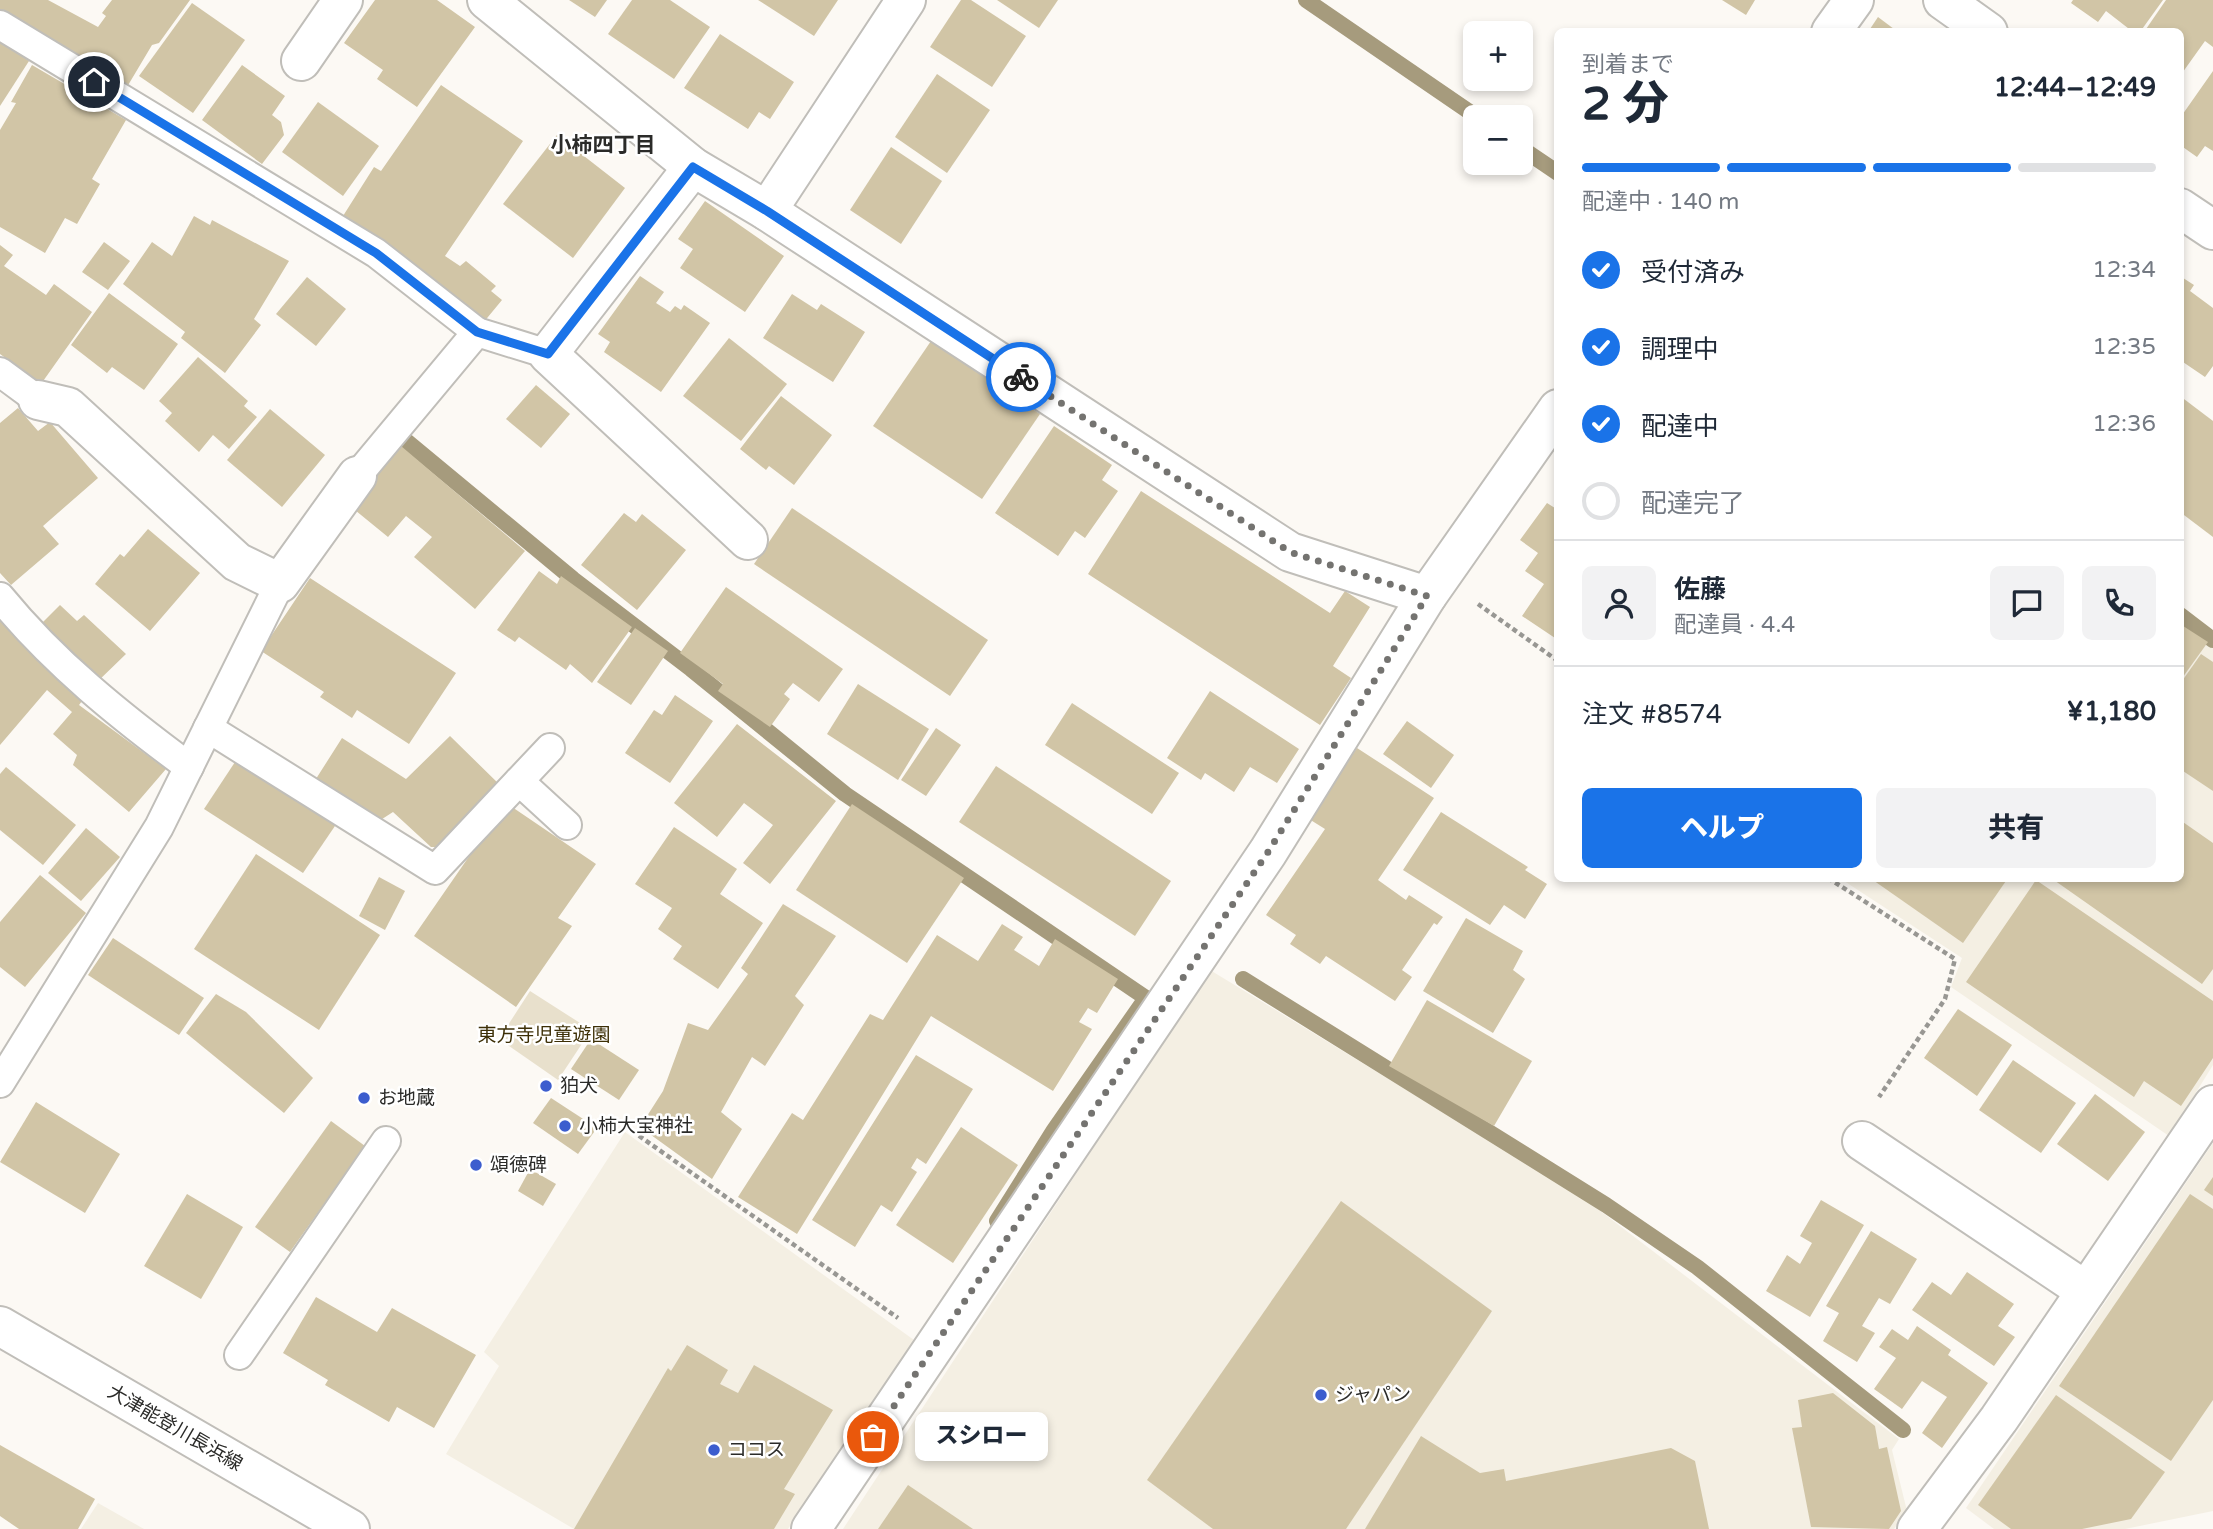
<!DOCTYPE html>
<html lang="ja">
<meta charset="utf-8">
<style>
:root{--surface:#fff;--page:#f2f2f3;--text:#1f2937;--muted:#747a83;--line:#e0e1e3;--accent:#1a73e8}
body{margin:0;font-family:"Varela Round","Noto Sans JP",sans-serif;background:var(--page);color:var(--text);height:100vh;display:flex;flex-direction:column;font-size:26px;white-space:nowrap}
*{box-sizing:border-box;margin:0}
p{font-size:23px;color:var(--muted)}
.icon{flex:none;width:38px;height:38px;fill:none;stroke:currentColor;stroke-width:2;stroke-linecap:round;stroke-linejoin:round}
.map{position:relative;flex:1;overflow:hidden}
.drawer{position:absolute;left:1554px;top:28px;width:630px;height:854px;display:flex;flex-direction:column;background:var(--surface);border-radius:10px;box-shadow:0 4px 10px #0003}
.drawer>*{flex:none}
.tools{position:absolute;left:1463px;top:21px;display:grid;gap:14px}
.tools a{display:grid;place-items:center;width:70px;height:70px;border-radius:10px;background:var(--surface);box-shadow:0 4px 10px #0003;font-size:35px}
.pin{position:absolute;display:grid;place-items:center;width:60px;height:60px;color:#fff;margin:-30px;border:4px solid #fff;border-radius:50%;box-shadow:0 2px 7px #0007}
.courier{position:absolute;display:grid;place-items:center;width:70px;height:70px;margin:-35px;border:5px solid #1a73e8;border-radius:50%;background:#fff;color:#222;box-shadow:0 2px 9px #0007}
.bubble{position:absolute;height:49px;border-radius:10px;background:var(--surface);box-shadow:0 4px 10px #0003;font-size:23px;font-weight:800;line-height:49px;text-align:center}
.summary em{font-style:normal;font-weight:800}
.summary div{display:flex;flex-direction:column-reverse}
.summary{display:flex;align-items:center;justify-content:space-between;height:119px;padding:0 28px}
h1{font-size:46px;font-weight:800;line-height:52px}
.bar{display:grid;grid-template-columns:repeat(4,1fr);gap:10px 7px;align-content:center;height:84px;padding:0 28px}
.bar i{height:9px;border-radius:5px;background:var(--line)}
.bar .active{background:var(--accent)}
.bar p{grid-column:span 4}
.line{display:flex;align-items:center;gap:18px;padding:0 28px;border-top:2px solid var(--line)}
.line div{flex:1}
.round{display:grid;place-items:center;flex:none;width:74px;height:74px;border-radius:10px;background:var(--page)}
ol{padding:0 28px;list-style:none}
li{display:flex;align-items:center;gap:21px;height:77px}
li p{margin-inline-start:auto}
li .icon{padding:7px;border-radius:50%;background:var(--accent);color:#fff;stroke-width:4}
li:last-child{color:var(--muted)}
li i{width:38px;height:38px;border:4px solid var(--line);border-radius:50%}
.primary-button{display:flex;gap:14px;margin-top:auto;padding:14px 28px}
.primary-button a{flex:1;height:80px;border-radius:10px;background:var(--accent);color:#fff;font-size:28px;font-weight:800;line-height:80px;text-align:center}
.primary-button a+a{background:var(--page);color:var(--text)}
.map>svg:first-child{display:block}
</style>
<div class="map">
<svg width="2213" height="1529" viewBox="0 0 2213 1529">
<rect width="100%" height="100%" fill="#fcf9f4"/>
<!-- built -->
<g fill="#f4efe3">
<path d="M 2181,623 L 2213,647 L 2213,1065 L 2169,1136 L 1951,987 L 1962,958 L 1841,879 L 2180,878 Z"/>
<path d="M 1210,970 L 1582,1197 L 1899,1439 L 1892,1450 L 1907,1511 L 1894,1529 L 843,1529 Z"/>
<path d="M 625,1132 L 914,1340 L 788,1529 L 574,1529 L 446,1454 L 499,1366 L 484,1352 Z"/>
<path d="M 2213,1143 L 2213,1511 L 2125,1529 L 1994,1529 L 1966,1508 Z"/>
<path d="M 98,1503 L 144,1529 L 81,1529 Z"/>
</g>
<!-- green -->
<path fill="#e8e0cc" d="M 530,991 L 591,1030 L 558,1080 L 499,1039 Z"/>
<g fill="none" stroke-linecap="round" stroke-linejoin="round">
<!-- stream -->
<g stroke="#a69b7d" stroke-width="16">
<path d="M 1306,0 L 1477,117"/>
<path d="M 1521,148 L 1558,173"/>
<path d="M 405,440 L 573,579 L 691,669 L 845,794 L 1146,998 L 1054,1130 L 997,1221"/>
<path d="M 2180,615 L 2213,640"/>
<path d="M 1243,979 L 1606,1205 L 1697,1267 L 1903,1430"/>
</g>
</g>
<!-- building -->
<g fill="#d1c5a6">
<path d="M 0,0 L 48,0 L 98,27 L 106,16 L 102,13 L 112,0 L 190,0 L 159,43 L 152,45 L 124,92 L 0,20 Z"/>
<path d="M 375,0 L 437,0 L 475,27 L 417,107 L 377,79 L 383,70 L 344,43 Z"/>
<path d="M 569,0 L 607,0 L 595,17 Z"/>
<path d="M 632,0 L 670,0 L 710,27 L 674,79 L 608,34 Z"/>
<path d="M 758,0 L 838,0 L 814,36 Z"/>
<path d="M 961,0 L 971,0 L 1026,36 L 992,87 L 930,47 Z"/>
<path d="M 997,0 L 1058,0 L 1039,28 Z"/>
<path d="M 1722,0 L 1755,0 L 1746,15 Z"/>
<path d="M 2073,0 L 2163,0 L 2140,32 L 2133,32 L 2106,11 L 2098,22 L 2071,3 Z"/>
<path d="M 2166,0 L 2213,0 L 2213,47 L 2205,41 L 2180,76 L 2180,32 L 2144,32 Z"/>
<path d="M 192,3 L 245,40 L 193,113 L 139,76 Z"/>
<path d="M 1878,17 L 1898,32 L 1868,32 Z"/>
<path d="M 720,34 L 794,82 L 770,119 L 759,112 L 748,129 L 684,88 Z"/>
<path d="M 0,41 L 29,61 L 0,106 Z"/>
<path d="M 32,65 L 126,120 L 92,179 L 100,184 L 77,224 L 65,218 L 45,253 L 0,227 L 0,130 L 16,103 L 11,102 Z"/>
<path d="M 242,65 L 285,96 L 272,115 L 281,122 L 284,135 L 262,164 L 202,120 Z"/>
<path d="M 2213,71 L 2213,151 L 2205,146 L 2197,157 L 2180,145 L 2180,118 Z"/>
<path d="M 937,74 L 990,110 L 947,173 L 895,137 Z"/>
<path d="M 441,85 L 523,141 L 445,256 L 460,266 L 466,261 L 496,286 L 491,291 L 502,300 L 483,323 L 426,277 L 343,216 L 374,167 L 381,171 Z"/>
<path d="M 318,102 L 379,146 L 343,196 L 282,152 Z"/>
<path d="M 557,135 L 625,188 L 573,258 L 503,204 Z"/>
<path d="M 891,147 L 942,181 L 901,244 L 850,210 Z"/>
<path d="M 705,201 L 784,256 L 745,312 L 680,268 L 693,249 L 678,239 Z"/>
<path d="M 194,216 L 210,225 L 212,220 L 289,261 L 254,319 L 261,325 L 225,373 L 181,338 L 185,332 L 123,284 L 152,242 L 172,256 Z"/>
<path d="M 104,242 L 130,261 L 108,290 L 82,272 Z"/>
<path d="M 0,245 L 13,255 L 4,266 L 46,295 L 54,284 L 92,312 L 41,384 L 0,354 Z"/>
<path d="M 640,276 L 664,292 L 656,303 L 670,312 L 675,306 L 681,310 L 684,305 L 710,323 L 661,392 L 604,352 L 610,342 L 598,334 Z"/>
<path d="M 2180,276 L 2194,285 L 2190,291 L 2213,308 L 2213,366 L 2205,377 L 2180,360 Z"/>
<path d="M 307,277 L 346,309 L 316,346 L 276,314 Z"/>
<path d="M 109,293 L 178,344 L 144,390 L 112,367 L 107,373 L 71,345 Z"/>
<path d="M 792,294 L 817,310 L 821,304 L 865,332 L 833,382 L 763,338 Z"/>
<path d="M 729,338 L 787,384 L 741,441 L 683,396 Z"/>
<path d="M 931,341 L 1040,414 L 982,499 L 873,426 Z"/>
<path d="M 198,357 L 248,401 L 244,406 L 257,417 L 229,449 L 213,435 L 199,452 L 165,421 L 172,413 L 159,401 Z"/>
<path d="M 536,385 L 570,414 L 541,448 L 506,419 Z"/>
<path d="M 781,396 L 832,435 L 794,485 L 769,466 L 766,470 L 740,449 Z"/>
<path d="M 2180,396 L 2213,421 L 2213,537 L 2180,512 Z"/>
<path d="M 18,408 L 38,431 L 50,422 L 98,478 L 43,526 L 59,544 L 11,585 L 0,573 L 0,423 Z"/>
<path d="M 270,409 L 325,455 L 282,507 L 227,460 Z"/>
<path d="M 1054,426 L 1112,465 L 1102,480 L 1118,491 L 1085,538 L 1075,531 L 1058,556 L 995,513 Z"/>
<path d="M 401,446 L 525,551 L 475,609 L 414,557 L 432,537 L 406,516 L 388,537 L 350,506 Z"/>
<path d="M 1141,491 L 1330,613 L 1345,591 L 1370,607 L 1333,666 L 1351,678 L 1320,725 L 1088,574 Z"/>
<path d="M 1547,503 L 1558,510 L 1558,640 L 1522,616 L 1544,584 L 1525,571 L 1538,553 L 1520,540 Z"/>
<path d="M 792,508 L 988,640 L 950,696 L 754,564 Z"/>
<path d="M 624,513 L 636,522 L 642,514 L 686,550 L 637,610 L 581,565 Z"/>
<path d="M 148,529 L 200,573 L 150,631 L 95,584 L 120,554 L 124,557 Z"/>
<path d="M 539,571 L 557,584 L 561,576 L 632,627 L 592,683 L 570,664 L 566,670 L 519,637 L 515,642 L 497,630 Z"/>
<path d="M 310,578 L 456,673 L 409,744 L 357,710 L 352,718 L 320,697 L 324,692 L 261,651 Z"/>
<path d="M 726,587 L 843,669 L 819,702 L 793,683 L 784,694 L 790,699 L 770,727 L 718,691 L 723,684 L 680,653 Z"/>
<path d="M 60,605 L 77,621 L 84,615 L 126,654 L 95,684 L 37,628 Z"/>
<path d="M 0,621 L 85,697 L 79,705 L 166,769 L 129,812 L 73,765 L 77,755 L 53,734 L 72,712 L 47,690 L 0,745 Z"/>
<path d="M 2180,624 L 2208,642 L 2180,681 Z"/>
<path d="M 635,628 L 668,651 L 631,705 L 597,682 Z"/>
<path d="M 2201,654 L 2213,662 L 2213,791 L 2180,769 L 2180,684 Z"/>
<path d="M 858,684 L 929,729 L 898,780 L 827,734 Z"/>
<path d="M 1210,691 L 1299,749 L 1277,783 L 1250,767 L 1234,792 L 1205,773 L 1201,780 L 1167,758 Z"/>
<path d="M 675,695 L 713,721 L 670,783 L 625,753 L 654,710 L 662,715 Z"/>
<path d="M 1072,703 L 1179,773 L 1152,814 L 1045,745 Z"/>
<path d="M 1407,721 L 1454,755 L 1431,788 L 1383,754 Z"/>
<path d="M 737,724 L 836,801 L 770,884 L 743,863 L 773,825 L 744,803 L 717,837 L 674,803 Z"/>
<path d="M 936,728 L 961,745 L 926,796 L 901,780 Z"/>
<path d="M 450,736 L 503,788 L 447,847 L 431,847 L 393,812 L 379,821 L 314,782 L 342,738 L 406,779 Z"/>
<path d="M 1357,748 L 1434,798 L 1378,880 L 1406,900 L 1409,895 L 1443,917 L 1437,925 L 1434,923 L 1402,970 L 1412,977 L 1395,1001 L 1326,956 L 1320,964 L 1290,944 L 1296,935 L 1266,915 L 1325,829 L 1309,819 Z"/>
<path d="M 237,759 L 337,823 L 303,873 L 204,809 Z"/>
<path d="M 996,766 L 1171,881 L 1135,936 L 959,822 Z"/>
<path d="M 6,767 L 76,825 L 43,865 L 0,830 L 0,774 Z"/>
<path d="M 506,803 L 596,864 L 558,918 L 572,926 L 516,1007 L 414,936 Z"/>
<path d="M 852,804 L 964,878 L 907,963 L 796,890 Z"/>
<path d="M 1441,812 L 1528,867 L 1525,870 L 1547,884 L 1525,919 L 1504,905 L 1490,925 L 1403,870 Z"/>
<path d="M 2180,820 L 2213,843 L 2213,969 L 2202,984 L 2051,878 L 2180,878 Z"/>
<path d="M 674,827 L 737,869 L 720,894 L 763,923 L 718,989 L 673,959 L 682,946 L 658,929 L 672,908 L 635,884 Z"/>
<path d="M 86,828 L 120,857 L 81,901 L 48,873 Z"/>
<path d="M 256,854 L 380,935 L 319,1030 L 194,949 Z"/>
<path d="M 40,875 L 86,913 L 25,987 L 0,967 L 0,922 Z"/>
<path d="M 379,877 L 405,891 L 385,930 L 359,916 Z"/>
<path d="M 1870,878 L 2008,878 L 1963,943 Z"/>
<path d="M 2036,880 L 2213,1001 L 2213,1058 L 2181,1106 L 2144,1081 L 2134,1097 L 1966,982 Z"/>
<path d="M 783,904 L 836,936 L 795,996 L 804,1005 L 765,1066 L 752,1057 L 721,1112 L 742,1129 L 712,1179 L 640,1127 L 663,1091 L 688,1023 L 708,1030 L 748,974 L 741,968 Z"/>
<path d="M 1466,918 L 1523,951 L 1513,970 L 1525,979 L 1493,1033 L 1423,991 Z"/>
<path d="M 1002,924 L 1023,937 L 1014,950 L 1039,966 L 1055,939 L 1118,979 L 1097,1013 L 1088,1008 L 1079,1022 L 1092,1029 L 1053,1091 L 931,1016 L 797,1234 L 738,1197 L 792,1113 L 803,1120 L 870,1014 L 883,1020 L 937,935 L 978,961 Z"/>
<path d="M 113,938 L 204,998 L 179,1035 L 88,975 Z"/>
<path d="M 216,994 L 246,1012 L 313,1078 L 284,1113 L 186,1033 Z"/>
<path d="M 1427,1000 L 1532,1061 L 1494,1126 L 1389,1066 Z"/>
<path d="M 1958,1009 L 2012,1045 L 1977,1096 L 1924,1058 Z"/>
<path d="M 591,1039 L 639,1070 L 619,1100 L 571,1069 Z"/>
<path d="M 916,1055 L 973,1089 L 926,1164 L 917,1158 L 911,1168 L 917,1172 L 892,1212 L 881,1205 L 855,1247 L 812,1220 Z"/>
<path d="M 2013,1060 L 2076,1103 L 2041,1153 L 1979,1110 Z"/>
<path d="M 2095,1094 L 2145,1132 L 2108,1181 L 2057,1144 Z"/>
<path d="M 551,1098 L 597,1128 L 578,1154 L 533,1123 Z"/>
<path d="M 36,1102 L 120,1154 L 85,1213 L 0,1162 Z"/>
<path d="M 331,1121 L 365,1146 L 290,1252 L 255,1227 Z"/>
<path d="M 961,1127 L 1018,1165 L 953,1263 L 896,1225 Z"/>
<path d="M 530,1169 L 556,1184 L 543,1206 L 518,1191 Z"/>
<path d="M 2213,1177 L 2213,1196 L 2204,1190 Z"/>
<path d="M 187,1194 L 243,1227 L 201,1299 L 144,1266 Z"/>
<path d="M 2190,1194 L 2213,1209 L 2213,1400 L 2171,1461 L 2059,1386 Z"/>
<path d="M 1821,1200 L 1864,1225 L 1810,1317 L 1766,1291 L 1787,1255 L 1800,1264 L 1812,1243 L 1800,1236 Z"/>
<path d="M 1341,1201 L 1492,1311 L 1346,1529 L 1213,1529 L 1147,1480 Z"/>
<path d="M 1871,1231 L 1917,1259 L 1890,1304 L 1879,1298 L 1862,1326 L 1875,1333 L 1857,1362 L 1823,1341 L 1839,1313 L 1826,1306 Z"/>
<path d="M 1967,1272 L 2014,1304 L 1998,1326 L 2015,1337 L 1994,1366 L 1912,1310 L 1932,1282 L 1951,1295 Z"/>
<path d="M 316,1297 L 377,1332 L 392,1308 L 476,1355 L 434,1428 L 397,1407 L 389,1422 L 325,1385 L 328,1380 L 283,1353 Z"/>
<path d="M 1917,1326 L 1951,1350 L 1948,1355 L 1988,1383 L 1942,1448 L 1922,1433 L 1947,1397 L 1922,1381 L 1902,1409 L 1874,1389 L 1896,1358 L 1879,1347 L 1892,1329 L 1908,1340 Z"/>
<path d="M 687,1345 L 728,1370 L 720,1384 L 738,1393 L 754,1365 L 833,1410 L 784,1489 L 795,1494 L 774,1529 L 574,1529 L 668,1368 L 671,1371 Z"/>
<path d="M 1833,1393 L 1875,1426 L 1879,1449 L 1887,1447 L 1901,1511 L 1889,1529 L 1811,1527 L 1792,1428 L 1802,1427 L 1798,1400 Z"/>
<path d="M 2056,1395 L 2165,1472 L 2131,1519 L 2082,1529 L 2011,1529 L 1978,1505 Z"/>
<path d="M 1421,1436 L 1480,1473 L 1504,1469 L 1506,1481 L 1671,1448 L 1695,1461 L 1709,1529 L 1365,1529 Z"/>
<path d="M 0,1445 L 95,1499 L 78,1529 L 19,1529 L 0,1516 Z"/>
<path d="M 908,1485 L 973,1529 L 878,1529 Z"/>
</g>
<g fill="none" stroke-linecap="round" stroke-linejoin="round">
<!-- lane casing -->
<g stroke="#c0beb9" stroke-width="32">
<g id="lane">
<path d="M 0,25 L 376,253 L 477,332"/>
<path d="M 0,372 L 38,400"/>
<path d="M 357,476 L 477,332 L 548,354"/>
<path d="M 0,597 C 54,663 120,716 189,767"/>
<path d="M 208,728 L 435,870 L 550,748"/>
<path d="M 519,781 L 567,825"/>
<path d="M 0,1083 L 159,827 L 280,583"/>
<path d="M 239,1355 L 386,1141"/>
</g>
</g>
<!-- street casing -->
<g stroke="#c0beb9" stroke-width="42">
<g id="street">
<path d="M 487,0 L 693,167 L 767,211 L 1290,552 L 1427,596"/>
<path d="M 1943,0 L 1988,32"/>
<path d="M 1831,32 L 1854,0"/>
<path d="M 301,61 L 343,0"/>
<path d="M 693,167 L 548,354 L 748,540"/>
<path d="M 2180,208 L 2213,230"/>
<path d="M 767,211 L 906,0"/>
<path d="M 38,400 L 68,407 L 237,562 L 280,583 L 357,476"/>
<path d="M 1862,1141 L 2086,1291"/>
<path d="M 811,1529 L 1268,852 L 1427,596 L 1558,409"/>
<path d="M 1917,1529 L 1999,1419 L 2213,1105"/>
</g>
</g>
<!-- primary casing -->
<g stroke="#c0beb9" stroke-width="42">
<path id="primary" d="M 0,1326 L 350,1529"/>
</g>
<!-- path -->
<g stroke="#989793" stroke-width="4.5" stroke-dasharray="5 3.5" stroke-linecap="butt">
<path d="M 1478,604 L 1558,661"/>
<path d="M 1828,878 L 1955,959 L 1945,999 L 1879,1097"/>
<path d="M 625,1126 L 898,1318"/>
</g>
<!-- lane -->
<use href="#lane" stroke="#fff" stroke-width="28"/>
<!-- street -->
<use href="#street" stroke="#fff" stroke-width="38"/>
<!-- primary -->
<use href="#primary" stroke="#fff" stroke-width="38"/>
</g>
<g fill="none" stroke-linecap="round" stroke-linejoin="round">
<!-- done -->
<path stroke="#747370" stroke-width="7" stroke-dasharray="0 12.6" d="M 873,1437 L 1268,852 L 1427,596 L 1290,552 L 1021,377"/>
<!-- route -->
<path stroke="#1a73e8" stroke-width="9" d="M 94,82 L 376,253 L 477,332 L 548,354 L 693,167 L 767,211 L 1021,377"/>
</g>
<!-- markers -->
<g fill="#3c5dce" stroke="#fff" stroke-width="2.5">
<circle cx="546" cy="1086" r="7"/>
<circle cx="364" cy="1098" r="7"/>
<circle cx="565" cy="1126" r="7"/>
<circle cx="476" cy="1165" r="7"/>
<circle cx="1321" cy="1395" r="7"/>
<circle cx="714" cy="1450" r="7"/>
</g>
<g text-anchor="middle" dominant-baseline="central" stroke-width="5" stroke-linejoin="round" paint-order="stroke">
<!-- park labels -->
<g font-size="19" fill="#3d2f06" stroke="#fff">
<text x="544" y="1035">東方寺児童遊園</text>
</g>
<!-- poi labels -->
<g font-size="19" fill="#2b2b29" stroke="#fff" text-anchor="start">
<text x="560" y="1086">狛犬</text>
<text x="378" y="1098">お地蔵</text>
<text x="579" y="1126">小柿大宝神社</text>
<text x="490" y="1165">頌徳碑</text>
<text x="1335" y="1395">ジャパン</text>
<text x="728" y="1450">ココス</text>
</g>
<!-- street labels -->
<g font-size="19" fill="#2b2b29" stroke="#fff">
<text transform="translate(175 1428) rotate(30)">大津能登川長浜線</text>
</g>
<!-- neighbourhood labels -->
<g font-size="21" font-weight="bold" fill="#2b2b29" stroke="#fff">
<text x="603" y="145">小柿四丁目</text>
</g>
</g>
</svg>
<div class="tools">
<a>+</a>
<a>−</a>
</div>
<div class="pin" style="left:873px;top:1437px;background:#ea580c"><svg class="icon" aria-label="bag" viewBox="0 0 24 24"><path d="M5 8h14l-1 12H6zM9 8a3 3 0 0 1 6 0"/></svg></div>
<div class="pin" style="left:94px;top:82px;background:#1f2937"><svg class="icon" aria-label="home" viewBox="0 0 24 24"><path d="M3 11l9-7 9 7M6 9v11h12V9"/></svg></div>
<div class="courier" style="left:1021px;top:377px"><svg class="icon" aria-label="bike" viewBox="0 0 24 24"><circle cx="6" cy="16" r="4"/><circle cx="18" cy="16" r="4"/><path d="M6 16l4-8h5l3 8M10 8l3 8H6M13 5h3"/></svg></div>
<div class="bubble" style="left:915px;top:1412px;width:133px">スシロー</div>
<section class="drawer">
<div class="summary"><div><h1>2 分</h1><p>到着まで</p></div><em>12:44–12:49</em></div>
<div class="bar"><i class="active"></i><i class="active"></i><i class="active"></i><i></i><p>配達中 · 140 m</p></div>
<ol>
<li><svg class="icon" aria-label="check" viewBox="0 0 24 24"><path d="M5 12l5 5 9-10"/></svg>受付済み<p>12:34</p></li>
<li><svg class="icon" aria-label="check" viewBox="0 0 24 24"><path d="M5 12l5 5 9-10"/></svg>調理中<p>12:35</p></li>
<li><svg class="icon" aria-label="check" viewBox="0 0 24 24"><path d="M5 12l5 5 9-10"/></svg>配達中<p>12:36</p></li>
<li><i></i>配達完了</li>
</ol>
<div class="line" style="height:126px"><a class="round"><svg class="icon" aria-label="person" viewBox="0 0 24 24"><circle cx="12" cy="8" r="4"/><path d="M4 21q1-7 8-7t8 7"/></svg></a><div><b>佐藤</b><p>配達員 · 4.4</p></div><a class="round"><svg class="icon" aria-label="chat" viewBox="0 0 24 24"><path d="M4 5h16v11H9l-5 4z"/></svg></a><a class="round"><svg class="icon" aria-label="phone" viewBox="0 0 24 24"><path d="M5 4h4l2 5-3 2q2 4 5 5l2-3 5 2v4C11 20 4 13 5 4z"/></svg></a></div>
<div class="line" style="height:91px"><div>注文 #8574</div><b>¥1,180</b></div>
<div class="primary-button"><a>ヘルプ</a><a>共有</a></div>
</section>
</div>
